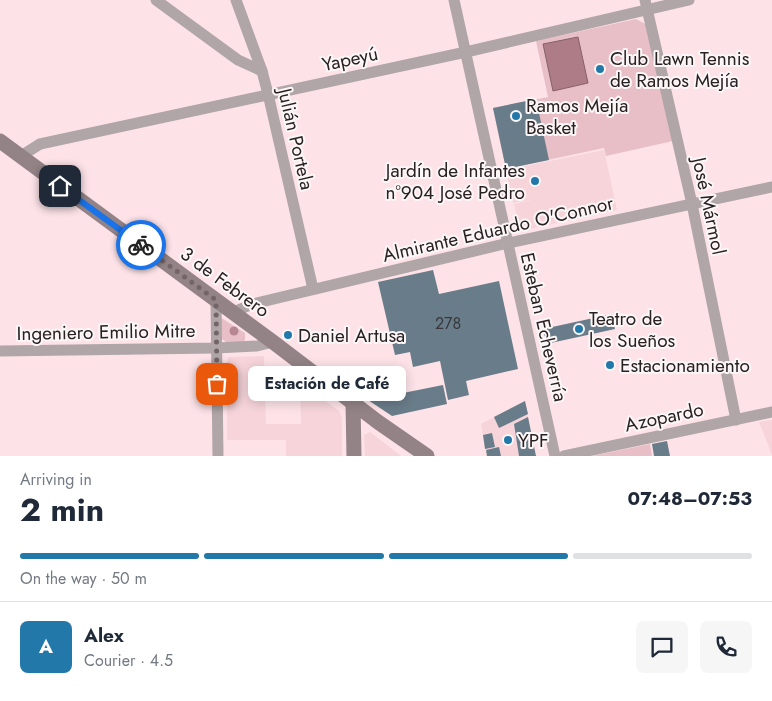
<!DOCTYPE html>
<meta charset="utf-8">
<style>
:root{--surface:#fff;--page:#f6f6f7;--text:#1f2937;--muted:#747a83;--line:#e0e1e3;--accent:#2279a9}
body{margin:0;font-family:Jost,sans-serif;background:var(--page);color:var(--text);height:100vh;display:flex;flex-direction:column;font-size:19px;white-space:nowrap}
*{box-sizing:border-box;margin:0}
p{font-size:16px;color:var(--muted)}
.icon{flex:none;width:28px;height:28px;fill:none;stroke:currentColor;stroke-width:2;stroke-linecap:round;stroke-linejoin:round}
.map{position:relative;height:456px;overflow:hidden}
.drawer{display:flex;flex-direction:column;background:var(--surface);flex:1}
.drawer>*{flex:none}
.pin{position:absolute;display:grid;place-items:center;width:42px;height:42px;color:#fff;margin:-21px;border-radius:10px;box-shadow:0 2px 8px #0006}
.courier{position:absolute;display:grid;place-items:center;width:50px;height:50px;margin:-25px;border:4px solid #1a73e8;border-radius:50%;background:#fff;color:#222;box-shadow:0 1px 6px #0007}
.bubble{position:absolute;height:35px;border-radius:8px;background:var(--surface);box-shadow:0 2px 12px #0003;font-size:16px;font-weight:700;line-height:35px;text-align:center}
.summary em{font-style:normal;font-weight:700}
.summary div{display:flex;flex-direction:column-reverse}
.summary{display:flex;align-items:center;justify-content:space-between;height:85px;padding:0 20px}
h1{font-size:32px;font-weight:700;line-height:38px}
.bar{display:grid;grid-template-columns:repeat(4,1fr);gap:8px 5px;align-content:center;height:60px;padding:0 20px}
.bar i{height:6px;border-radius:4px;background:var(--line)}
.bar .on{background:var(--accent)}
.bar p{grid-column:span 4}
.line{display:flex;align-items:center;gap:12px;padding:0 20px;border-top:1px solid var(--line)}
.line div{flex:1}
.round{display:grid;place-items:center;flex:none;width:52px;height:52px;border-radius:8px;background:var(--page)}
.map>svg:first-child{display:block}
</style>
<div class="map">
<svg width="772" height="456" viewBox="0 0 772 456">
<rect width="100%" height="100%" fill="#fde3e8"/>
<!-- built -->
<g fill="#f6d4da">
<path d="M 604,150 L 617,210 L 525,230 L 519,226 L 514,204 L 536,199 L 513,203 L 506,170 Z"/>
<path d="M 264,356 L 266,424 L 301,424 L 300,382 L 339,411 L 342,418 L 342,456 L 286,456 L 286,440 L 227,440 L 227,361 L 229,357 Z"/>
<path d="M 525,401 L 535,456 L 487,456 L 481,424 Z"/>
<path d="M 772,420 L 772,455 L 759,422 Z"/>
<path d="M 370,432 L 401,456 L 365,456 L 364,435 Z"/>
</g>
<!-- green -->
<g fill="#e8bfc7">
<path d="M 636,19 L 649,26 L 673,141 L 606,156 L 604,148 L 506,169 L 493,108 L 548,97 L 536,41 Z"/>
<path d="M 220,317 L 245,333 L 245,340 L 243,343 L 227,343 L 222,339 Z"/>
<path d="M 650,444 L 652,456 L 592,456 Z"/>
</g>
<!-- water -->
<path fill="#ae7c87" stroke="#866068" d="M 578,37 L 588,83 L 553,91 L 543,44 Z"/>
<!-- building -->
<g fill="#697c89">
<path d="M 536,99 L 549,160 L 506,169 L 493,108 Z"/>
<path d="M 433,270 L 439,294 L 499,281 L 518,369 L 466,381 L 469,395 L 448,400 L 440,361 L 413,367 L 410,352 L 395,355 L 378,282 Z"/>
<path d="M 612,314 L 615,329 L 546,344 L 543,329 Z"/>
<path d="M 443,385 L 447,404 L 392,416 L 368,400 Z"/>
<path d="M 525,401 L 528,414 L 499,428 L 494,417 Z"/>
<path d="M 528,417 L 536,456 L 519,456 L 514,424 Z"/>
<path d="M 492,433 L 495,447 L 485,449 L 483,435 Z"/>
<path d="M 667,441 L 670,456 L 654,456 L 652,444 Z"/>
<path d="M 499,447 L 501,456 L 487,456 L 486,450 Z"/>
</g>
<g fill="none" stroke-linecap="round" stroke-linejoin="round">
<!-- minor -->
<g stroke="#b0a5a7" stroke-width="11">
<path d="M 156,0 L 238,60 L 262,71"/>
<path d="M 236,0 L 262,71 L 268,94 L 313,289"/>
<path d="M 454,0 L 555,456"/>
<path d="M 645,0 L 692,204 L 736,420"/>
<path d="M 21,156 L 40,144 L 466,52 L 689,0"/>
<path d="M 216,300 L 218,456"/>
<path d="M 233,312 L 253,304 L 508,243 L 772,187"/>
<path d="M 0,351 L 216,348 L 257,346 L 273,342"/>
<path d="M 564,456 L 772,412"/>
</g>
<!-- secondary -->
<g stroke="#938386" stroke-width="15">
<path d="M 0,141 L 273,342 L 378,422 L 427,456"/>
<path d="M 353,403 L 354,456"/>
</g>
</g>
<!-- trees -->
<circle fill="#b68692" cx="234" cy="331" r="4.5"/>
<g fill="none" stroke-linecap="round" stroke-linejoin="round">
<!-- done -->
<path stroke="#736467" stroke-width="5" stroke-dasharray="0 9" d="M 141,245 L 216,300 L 217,384"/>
<!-- route -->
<path stroke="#1a73e8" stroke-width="6" d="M 60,186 L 141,245"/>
</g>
<!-- markers -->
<g fill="#2279a9" stroke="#fbf6f7" stroke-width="2">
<circle cx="600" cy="69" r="5"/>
<circle cx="516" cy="116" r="5"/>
<circle cx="535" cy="181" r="5"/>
<circle cx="579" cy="329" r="5"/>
<circle cx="288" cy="335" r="5"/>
<circle cx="610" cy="365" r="5"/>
<circle cx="508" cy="440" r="5"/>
</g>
<g text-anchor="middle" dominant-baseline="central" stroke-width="4" stroke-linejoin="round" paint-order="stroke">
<!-- number labels -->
<g font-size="16" fill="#39373b">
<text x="448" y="323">278</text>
</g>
<!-- poi labels -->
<g font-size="19" fill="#292021" stroke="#fbf6f7" text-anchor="start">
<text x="610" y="58">Club Lawn Tennis<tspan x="610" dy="22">de Ramos Mejía</tspan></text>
<text x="526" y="105">Ramos Mejía<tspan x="526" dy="22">Basket</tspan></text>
<text x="525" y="170" text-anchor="end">Jardín de Infantes<tspan x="525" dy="22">n°904 José Pedro</tspan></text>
<text x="589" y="318">Teatro de<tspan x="589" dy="22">los Sueños</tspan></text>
<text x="298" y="335">Daniel Artusa</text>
<text x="620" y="365">Estacionamiento</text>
<text x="518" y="440">YPF</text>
</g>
<!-- street labels -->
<g font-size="19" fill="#292021" stroke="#fbf6f7">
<text transform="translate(350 59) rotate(-12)">Yapeyú</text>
<text transform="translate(296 139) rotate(77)">Julián Portela</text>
<text transform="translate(709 206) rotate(78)">José Mármol</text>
<text transform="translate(498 229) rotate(-13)">Almirante Eduardo O'Connor</text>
<text transform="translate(225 282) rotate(36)">3 de Febrero</text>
<text transform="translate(544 327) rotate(77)">Esteban Echeverría</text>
<text transform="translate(106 332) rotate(-1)">Ingeniero Emilio Mitre</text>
<text transform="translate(664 417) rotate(-12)">Azopardo</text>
</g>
</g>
</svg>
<div class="pin" style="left:217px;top:384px;background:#ea580c"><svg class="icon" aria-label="bag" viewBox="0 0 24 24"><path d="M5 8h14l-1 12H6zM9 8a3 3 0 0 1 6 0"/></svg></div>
<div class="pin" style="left:60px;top:186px;background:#1f2937"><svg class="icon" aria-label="home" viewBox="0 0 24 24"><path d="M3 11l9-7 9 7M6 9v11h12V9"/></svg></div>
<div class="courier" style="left:141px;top:245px"><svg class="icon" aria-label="bike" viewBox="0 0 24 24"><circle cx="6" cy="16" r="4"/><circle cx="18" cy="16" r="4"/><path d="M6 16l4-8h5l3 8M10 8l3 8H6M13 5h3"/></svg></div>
<div class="bubble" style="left:248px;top:366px;width:158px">Estación de Café</div>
</div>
<section class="drawer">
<div class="summary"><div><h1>2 min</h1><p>Arriving in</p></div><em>07:48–07:53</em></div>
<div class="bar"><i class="on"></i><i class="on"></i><i class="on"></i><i></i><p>On the way · 50 m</p></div>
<div class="line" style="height:90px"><b class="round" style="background:var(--accent);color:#fff">A</b><div><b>Alex</b><p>Courier · 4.5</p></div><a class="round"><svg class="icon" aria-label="chat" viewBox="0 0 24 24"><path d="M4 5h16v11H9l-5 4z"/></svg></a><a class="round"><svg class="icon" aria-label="phone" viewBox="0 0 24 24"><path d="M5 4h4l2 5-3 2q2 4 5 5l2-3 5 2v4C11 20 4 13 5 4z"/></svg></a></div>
</section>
